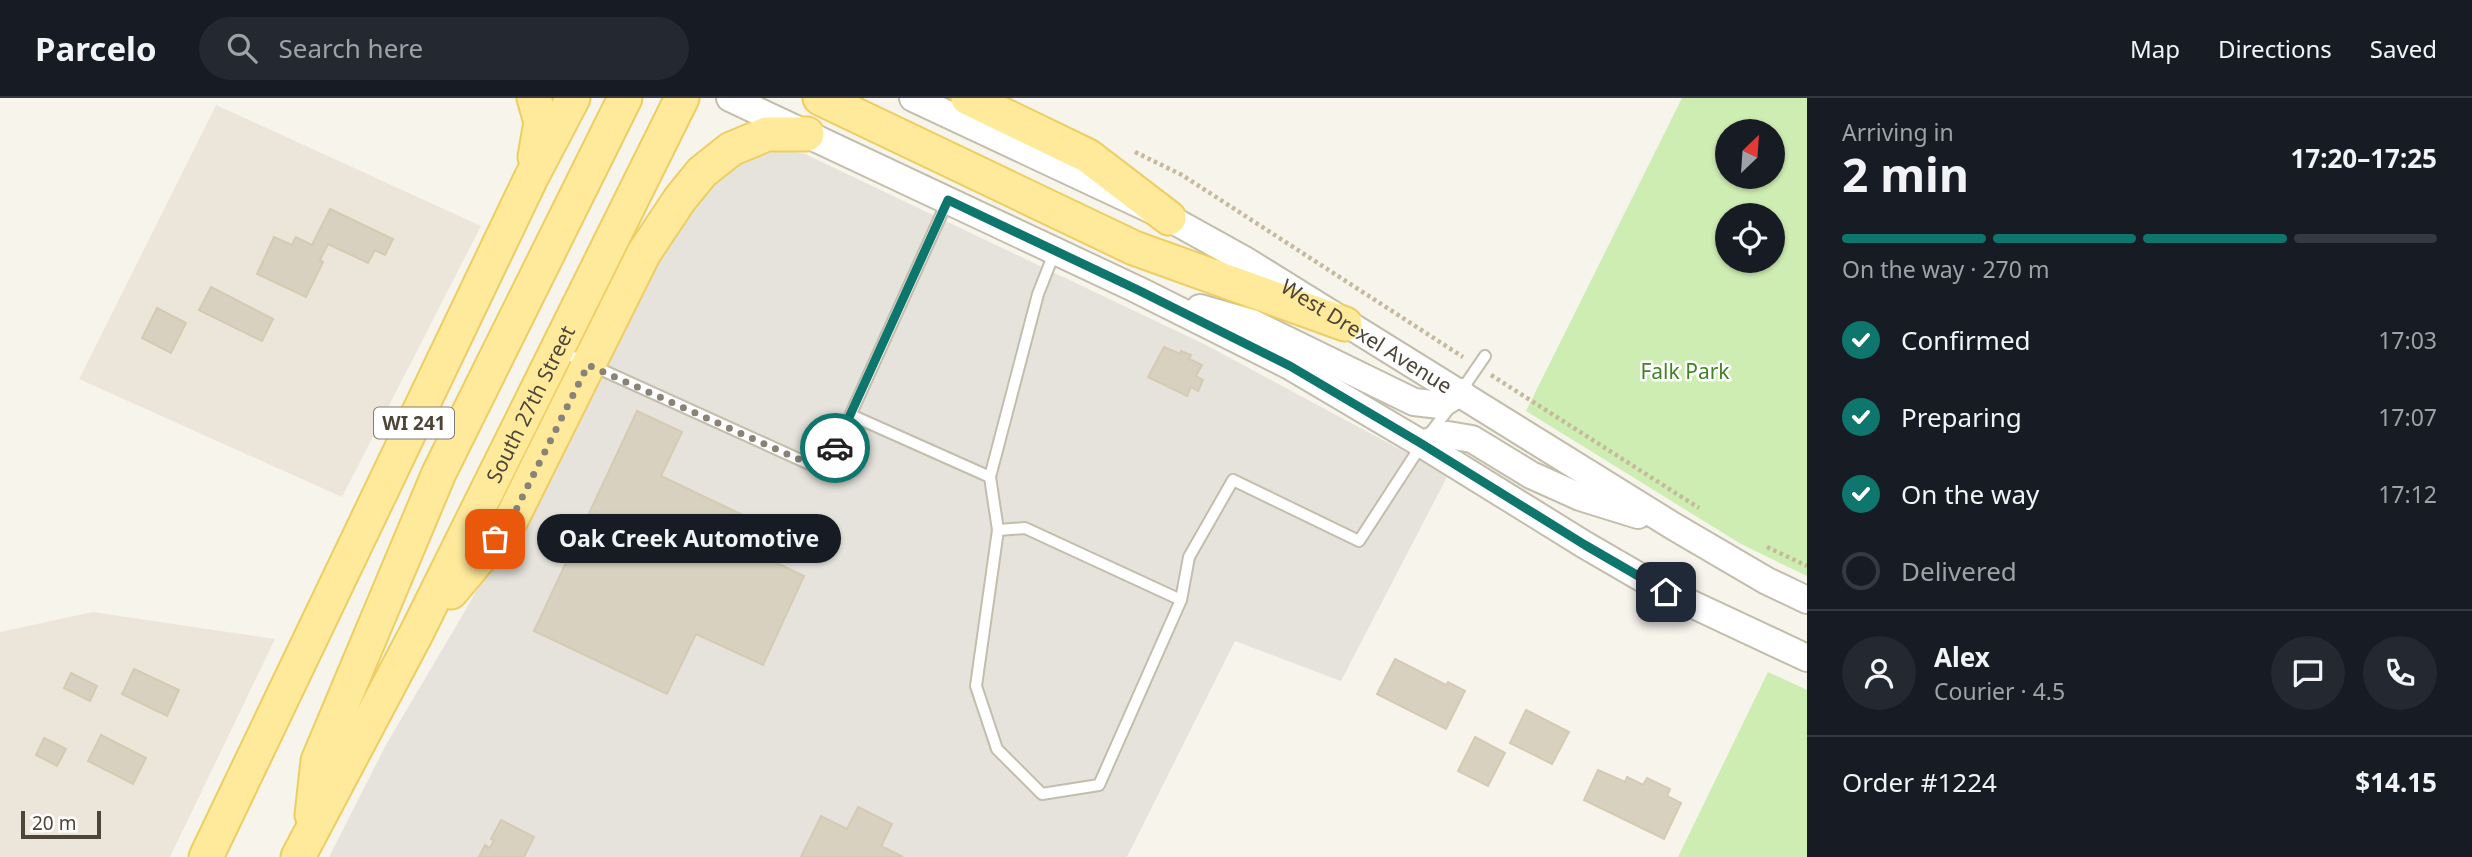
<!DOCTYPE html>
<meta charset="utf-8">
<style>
:root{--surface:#171b24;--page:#242831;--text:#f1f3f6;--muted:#9ea1a6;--line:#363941;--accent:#0f766e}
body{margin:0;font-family:"Noto Sans",sans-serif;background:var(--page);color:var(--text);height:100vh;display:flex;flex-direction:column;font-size:26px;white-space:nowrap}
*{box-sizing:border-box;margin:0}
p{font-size:23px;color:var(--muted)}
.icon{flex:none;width:38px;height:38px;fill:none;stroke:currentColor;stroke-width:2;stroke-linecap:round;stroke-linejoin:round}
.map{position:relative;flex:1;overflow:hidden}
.details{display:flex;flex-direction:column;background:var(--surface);width:665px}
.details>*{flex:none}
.needle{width:46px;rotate:25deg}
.controls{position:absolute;left:1715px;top:21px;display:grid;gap:14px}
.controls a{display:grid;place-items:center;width:70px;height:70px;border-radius:50%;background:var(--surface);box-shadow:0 2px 5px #0004;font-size:35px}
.scale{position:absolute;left:21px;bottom:18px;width:80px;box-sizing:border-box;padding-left:7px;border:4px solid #4c4538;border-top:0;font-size:19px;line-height:24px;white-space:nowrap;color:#4c4538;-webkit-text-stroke:5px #fff;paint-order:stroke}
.pin{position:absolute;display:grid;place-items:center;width:60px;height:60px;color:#fff;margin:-30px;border-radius:14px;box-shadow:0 4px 10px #0006}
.courier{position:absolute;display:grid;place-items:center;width:70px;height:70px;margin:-35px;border:5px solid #0f766e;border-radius:50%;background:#fff;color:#222;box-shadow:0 2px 9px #0007}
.bubble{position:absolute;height:49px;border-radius:24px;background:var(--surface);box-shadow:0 2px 5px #0004;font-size:23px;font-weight:700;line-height:49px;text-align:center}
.summary em{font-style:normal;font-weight:700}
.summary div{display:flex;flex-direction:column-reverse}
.summary{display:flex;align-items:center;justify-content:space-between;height:119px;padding:0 35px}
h1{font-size:46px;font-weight:700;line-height:52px}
.bar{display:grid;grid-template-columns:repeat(4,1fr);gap:10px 7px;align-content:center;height:84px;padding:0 35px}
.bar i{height:9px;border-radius:5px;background:var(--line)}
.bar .current{background:var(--accent)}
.bar p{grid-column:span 4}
.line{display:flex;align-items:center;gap:18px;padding:0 35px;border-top:2px solid var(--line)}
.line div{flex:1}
.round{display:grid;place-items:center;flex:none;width:74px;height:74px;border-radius:37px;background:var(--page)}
ol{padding:0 35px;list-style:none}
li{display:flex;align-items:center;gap:21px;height:77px}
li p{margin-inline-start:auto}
li .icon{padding:7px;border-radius:50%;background:var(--accent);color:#fff;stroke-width:4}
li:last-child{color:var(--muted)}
li i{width:38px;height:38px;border:4px solid var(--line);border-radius:50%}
header{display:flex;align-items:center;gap:42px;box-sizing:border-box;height:98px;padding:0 35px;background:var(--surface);border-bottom:2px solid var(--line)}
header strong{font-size:33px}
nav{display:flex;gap:38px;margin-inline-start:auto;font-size:24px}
.search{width:490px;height:63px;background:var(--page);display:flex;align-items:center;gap:18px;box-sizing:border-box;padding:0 24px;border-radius:38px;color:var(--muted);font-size:26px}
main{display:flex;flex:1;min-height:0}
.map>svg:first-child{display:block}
</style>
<header>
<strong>Parcelo</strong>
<div class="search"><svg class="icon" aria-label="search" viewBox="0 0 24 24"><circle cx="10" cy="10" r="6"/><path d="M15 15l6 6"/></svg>Search here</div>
<nav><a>Map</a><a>Directions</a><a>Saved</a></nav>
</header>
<main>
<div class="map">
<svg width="1807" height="759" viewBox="0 0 1807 759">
<rect width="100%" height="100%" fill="#f6f4eb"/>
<!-- residential -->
<g fill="#ebe6d9">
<path d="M 216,7 L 481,128 L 342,399 L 79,281 Z"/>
<path d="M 93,514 L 275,541 L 170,759 L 0,759 L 0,534 Z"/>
</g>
<!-- industrial -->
<path fill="#e6e3dc" d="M 768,48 L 805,56 L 1206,247 L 1448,377 L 1341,583 L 1235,543 L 1127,759 L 329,759 L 387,645 L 465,513 L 581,304 L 649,164 L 711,84 Z"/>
<!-- green -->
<g fill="#ceedb2" fill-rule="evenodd">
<path d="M 1682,0 L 1807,0 L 1807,478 L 1741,446 L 1526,313 ZM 1727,33 L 1773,33 L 1773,79 L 1727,79 ZM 1727,117 L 1773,117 L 1773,163 L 1727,163 Z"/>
<path d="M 1768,574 L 1807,592 L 1807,759 L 1678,759 Z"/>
</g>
<!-- building -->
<g fill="#d9d1bf" stroke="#d5cab2" stroke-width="2">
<path d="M 330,111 L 393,141 L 385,157 L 375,152 L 368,165 L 328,146 L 320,162 L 323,164 L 306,199 L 257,176 L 274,139 L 292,147 L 296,139 L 312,147 Z"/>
<path d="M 211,189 L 273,221 L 262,243 L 199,212 Z"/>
<path d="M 157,210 L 186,225 L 171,255 L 142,240 Z"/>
<path d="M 1164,249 L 1180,256 L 1181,253 L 1191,257 L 1189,261 L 1202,267 L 1196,278 L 1203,282 L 1198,293 L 1191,289 L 1187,298 L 1148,279 Z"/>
<path d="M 637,313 L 682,334 L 661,378 L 749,420 L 737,446 L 804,478 L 763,567 L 696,536 L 667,596 L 534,533 Z"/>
<path d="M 1395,561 L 1446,587 L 1448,584 L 1465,593 L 1446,631 L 1377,596 Z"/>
<path d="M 134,571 L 179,592 L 167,618 L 122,596 Z"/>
<path d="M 71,575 L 97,588 L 90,603 L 64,590 Z"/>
<path d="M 1526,612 L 1569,634 L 1552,666 L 1510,645 Z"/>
<path d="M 101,637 L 146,660 L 133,686 L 88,663 Z"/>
<path d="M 1475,639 L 1505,655 L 1488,688 L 1458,673 Z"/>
<path d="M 44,640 L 66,651 L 57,668 L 36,657 Z"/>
<path d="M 1598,672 L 1625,684 L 1627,679 L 1643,687 L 1647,680 L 1670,691 L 1667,698 L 1681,705 L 1664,741 L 1584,702 Z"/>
<path d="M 858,709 L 892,726 L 881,748 L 903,759 L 801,759 L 821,718 L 847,731 Z"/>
<path d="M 501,722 L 534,739 L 524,759 L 479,759 L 485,747 L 490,750 L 494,742 L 491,741 Z"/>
</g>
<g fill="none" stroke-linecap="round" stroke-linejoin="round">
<!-- service casing -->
<g stroke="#c3bdac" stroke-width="14">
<g id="service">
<path d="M 560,253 L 825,373 L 948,102"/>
<path d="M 1461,293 L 1485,258"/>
<path d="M 851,317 L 990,379 L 1038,196 L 1055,153"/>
<path d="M 990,379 L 998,432 L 976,588 L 997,651 L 1042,696 L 1099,687 L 1181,502 L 1189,459 L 1233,382 L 1359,443 L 1422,346 L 1450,309"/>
<path d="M 998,432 L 1025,430 L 1181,502"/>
</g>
</g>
<!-- tertiary casing -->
<g stroke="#c3bdac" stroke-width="30">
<g id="tertiary">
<path d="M 730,0 L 1138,192 L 1290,268 L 1422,346 L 1585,447 L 1666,494 L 1807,560"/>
<path id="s1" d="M 913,0 L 1169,120 L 1243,161 L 1673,428 L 1767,483 L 1807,502"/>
<path d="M 1200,210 L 1252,225 L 1414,304 L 1440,307 L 1461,294"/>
<path d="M 1422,346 L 1448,337 L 1472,341 L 1531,377 L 1580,399 L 1638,417"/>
</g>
</g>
<!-- primary casing -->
<g stroke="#edce62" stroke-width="37">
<g id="primary">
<path d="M 534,0 L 541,24 L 535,59"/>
<path d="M 820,0 L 1134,150 L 1345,226"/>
<path d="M 968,0 L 1088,58 L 1169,120"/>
<path d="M 451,494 L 511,422 L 644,155 L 680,101 L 702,74 L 731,51 L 767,36 L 807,36"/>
<path d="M 312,717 L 318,663 L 439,375 L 625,0"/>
<path d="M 206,759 L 531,80 L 573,0"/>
<path id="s2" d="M 298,759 L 416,536 L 682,0"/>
</g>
</g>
<!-- path -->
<g stroke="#c6ba9d" stroke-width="4.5" stroke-dasharray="3.5 3.5" stroke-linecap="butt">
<path d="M 1135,54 L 1182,77 L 1463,259"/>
<path d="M 1491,277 L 1699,410"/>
<path d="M 1767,449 L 1807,468"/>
</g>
<!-- service -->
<use href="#service" stroke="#fff" stroke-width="10"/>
<!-- tertiary -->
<use href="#tertiary" stroke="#fff" stroke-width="26"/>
<!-- primary -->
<use href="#primary" stroke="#ffea9c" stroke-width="33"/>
</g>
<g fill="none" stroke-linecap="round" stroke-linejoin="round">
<!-- done -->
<path stroke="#888277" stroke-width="7" stroke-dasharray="0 12.6" d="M 495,441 L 511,422 L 588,267 L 825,373 L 835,350"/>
<!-- route -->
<path stroke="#0f766e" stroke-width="9" d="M 835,350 L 948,102 L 1138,192 L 1290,268 L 1422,346 L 1585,447 L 1666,494"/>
</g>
<g text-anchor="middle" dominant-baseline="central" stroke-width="5" stroke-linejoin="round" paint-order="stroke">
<!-- shield labels -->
<rect fill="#fff" stroke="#827d74" stroke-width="2" x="374" y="309.5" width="80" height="31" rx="5"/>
<g font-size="19" font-weight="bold" fill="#4c4538">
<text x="414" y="325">WI 241</text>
</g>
<!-- street labels -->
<g font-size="21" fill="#4c4538" stroke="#fff">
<text stroke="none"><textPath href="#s1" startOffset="513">West Drexel Avenue</textPath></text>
<text stroke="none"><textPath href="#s2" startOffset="509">South 27th Street</textPath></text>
</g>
<!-- park labels -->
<g font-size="21" fill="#428425" stroke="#fff">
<text x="1685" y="273">Falk Park</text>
</g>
</g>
</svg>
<div class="controls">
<a><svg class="needle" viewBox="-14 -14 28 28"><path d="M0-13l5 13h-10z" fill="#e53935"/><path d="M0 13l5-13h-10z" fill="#9ea1a6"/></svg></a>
<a><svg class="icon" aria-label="locate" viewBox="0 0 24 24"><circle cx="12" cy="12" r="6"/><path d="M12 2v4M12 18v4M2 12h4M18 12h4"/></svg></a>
</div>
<div class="scale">20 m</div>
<div class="pin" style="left:495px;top:441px;background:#ea580c"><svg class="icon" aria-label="bag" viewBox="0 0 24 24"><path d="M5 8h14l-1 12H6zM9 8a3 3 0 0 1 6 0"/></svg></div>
<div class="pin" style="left:1666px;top:494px;background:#1f2937"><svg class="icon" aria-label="home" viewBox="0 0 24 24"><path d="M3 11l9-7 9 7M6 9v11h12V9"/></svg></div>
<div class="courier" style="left:835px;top:350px"><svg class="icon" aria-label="car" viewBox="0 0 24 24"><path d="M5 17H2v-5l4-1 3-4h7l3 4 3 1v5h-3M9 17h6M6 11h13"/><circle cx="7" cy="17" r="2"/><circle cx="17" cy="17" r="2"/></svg></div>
<div class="bubble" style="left:537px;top:416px;width:304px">Oak Creek Automotive</div>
</div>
<section class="details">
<div class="summary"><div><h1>2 min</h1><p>Arriving in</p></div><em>17:20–17:25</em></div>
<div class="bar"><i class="current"></i><i class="current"></i><i class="current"></i><i></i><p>On the way · 270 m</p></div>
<ol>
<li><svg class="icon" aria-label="check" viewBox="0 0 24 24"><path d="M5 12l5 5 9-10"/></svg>Confirmed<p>17:03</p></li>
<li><svg class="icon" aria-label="check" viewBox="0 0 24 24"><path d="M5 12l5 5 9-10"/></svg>Preparing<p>17:07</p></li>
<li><svg class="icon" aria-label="check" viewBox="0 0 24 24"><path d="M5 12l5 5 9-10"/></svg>On the way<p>17:12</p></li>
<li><i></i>Delivered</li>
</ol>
<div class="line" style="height:126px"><a class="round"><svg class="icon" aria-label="person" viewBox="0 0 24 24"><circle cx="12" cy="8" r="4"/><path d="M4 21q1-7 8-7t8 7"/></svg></a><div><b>Alex</b><p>Courier · 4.5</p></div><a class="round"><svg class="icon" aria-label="chat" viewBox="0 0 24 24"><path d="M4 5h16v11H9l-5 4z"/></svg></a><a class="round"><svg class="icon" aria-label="phone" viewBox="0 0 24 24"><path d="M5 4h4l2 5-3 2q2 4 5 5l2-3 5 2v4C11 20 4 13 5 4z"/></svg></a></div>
<div class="line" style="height:91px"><div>Order #1224</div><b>$14.15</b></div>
</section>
</main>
